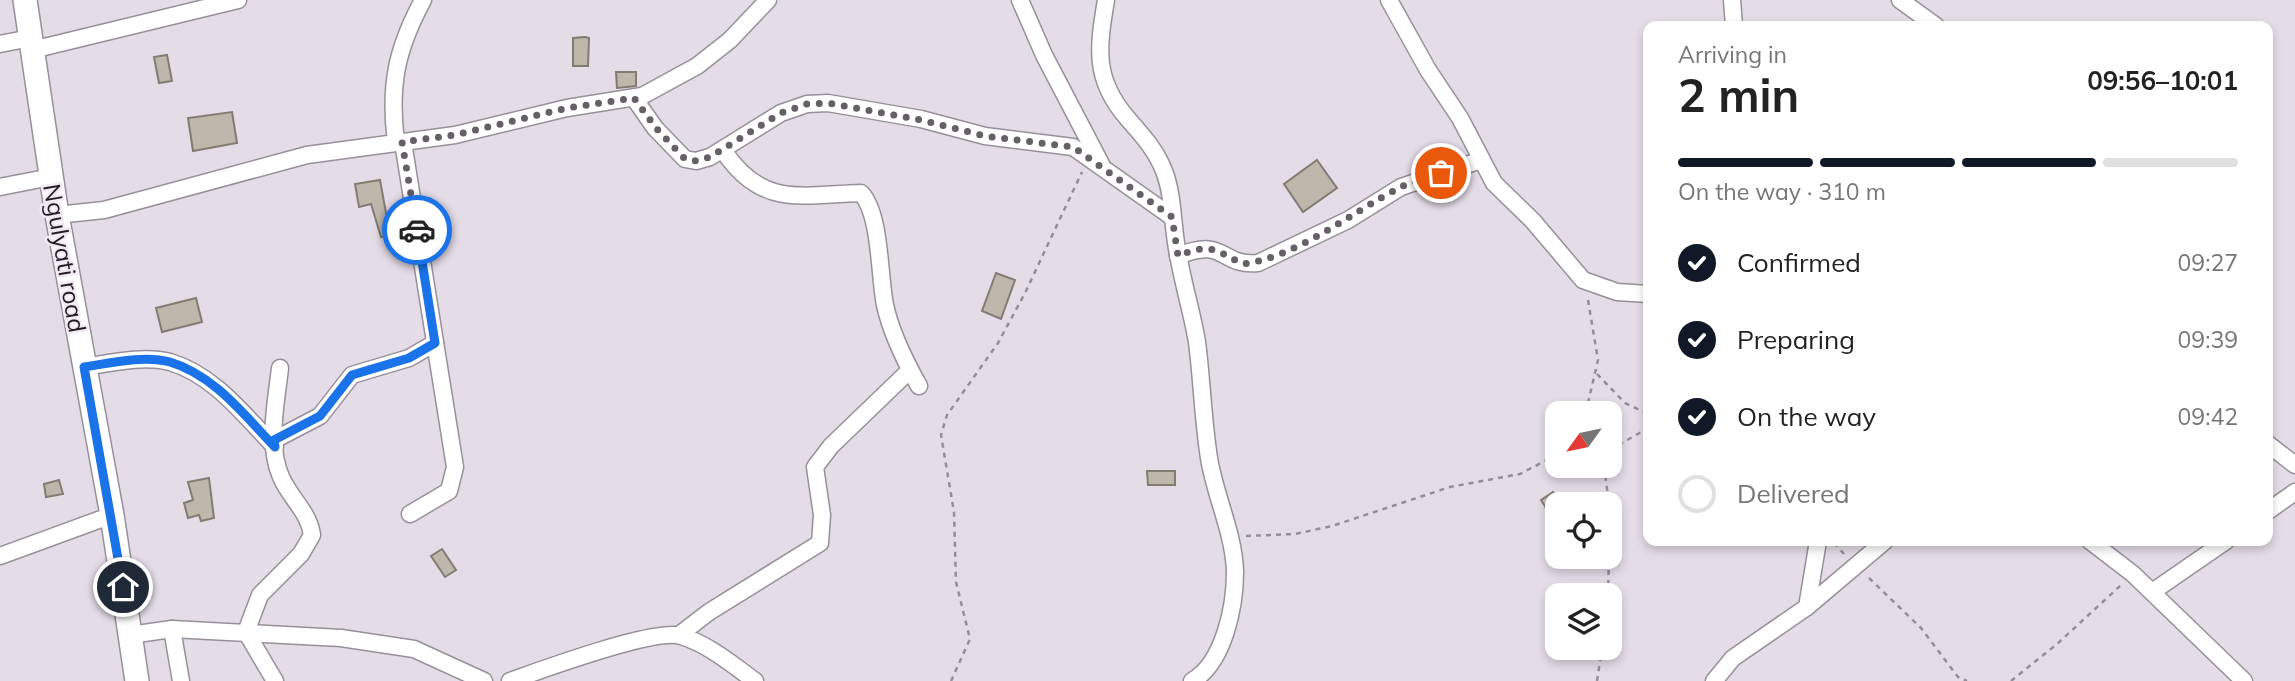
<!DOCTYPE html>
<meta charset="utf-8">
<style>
:root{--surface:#fff;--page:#f6f6f6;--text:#222;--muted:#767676;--line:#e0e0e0;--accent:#111827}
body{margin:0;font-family:Mulish,sans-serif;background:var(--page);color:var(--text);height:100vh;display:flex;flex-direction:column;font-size:26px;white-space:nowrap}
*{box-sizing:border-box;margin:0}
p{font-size:23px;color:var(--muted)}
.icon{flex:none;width:38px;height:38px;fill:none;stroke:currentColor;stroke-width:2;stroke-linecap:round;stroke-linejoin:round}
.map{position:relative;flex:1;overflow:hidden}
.side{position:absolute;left:1643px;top:21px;width:630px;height:525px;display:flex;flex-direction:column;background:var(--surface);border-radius:14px;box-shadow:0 4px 10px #0003}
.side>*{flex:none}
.needle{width:46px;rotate:237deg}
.fabs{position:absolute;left:1545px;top:401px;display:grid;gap:14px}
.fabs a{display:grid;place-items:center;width:77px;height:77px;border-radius:14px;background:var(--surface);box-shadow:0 4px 10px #0003;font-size:35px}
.pin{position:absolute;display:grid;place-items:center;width:60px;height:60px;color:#fff;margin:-30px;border:4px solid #fff;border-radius:50%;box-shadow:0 2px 7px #0007}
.courier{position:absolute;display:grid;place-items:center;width:70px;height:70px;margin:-35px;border:5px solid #1a73e8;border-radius:50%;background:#fff;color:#222;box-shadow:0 2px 9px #0007}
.headline em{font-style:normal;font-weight:700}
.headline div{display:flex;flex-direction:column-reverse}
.headline{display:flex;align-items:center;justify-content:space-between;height:119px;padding:0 35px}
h1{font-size:46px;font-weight:700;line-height:52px}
.bar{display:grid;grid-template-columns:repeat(4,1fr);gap:10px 7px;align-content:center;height:84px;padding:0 35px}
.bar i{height:9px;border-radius:5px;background:var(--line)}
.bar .on{background:var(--accent)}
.bar p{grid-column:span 4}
ol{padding:0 35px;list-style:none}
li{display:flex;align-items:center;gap:21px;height:77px}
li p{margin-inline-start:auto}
li .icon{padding:7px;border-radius:50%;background:var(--accent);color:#fff;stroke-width:4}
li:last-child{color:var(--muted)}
li i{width:38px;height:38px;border:4px solid var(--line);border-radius:50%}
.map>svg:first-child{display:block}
</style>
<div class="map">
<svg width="2295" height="681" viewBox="0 0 2295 681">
<rect width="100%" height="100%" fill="#e4dce7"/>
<!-- building -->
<g fill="#beb7ac" stroke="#837c72" stroke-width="2">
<path d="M 585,37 L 589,38 L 588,66 L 573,66 L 573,38 Z"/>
<path d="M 167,55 L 172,81 L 159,83 L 154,57 Z"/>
<path d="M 616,72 L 636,72 L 636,86 L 617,88 Z"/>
<path d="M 232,112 L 237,143 L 193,151 L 188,118 Z"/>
<path d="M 1317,160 L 1337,188 L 1303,212 L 1284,184 Z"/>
<path d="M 380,180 L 390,235 L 381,237 L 371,204 L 359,207 L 355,184 Z"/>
<path d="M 996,273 L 1015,280 L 1001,319 L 982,311 Z"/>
<path d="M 196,298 L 202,322 L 162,332 L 156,308 Z"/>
<path d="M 1147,471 L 1175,471 L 1175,485 L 1148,485 Z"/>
<path d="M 209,478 L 214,518 L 201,521 L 199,515 L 188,518 L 184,503 L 193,500 L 188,482 Z"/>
<path d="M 59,480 L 63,494 L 46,497 L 44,484 Z"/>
<path d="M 1553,492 L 1558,499 L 1558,527 L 1541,500 Z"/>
<path d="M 442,549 L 456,570 L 445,577 L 431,556 Z"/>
</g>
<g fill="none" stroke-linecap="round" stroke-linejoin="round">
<!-- street casing -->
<g stroke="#978f99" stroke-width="19">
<g id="street">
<path d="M 1020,0 L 1044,55 L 1101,164"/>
<path d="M 1106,0 C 1098,48 1093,79 1128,119 C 1142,135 1156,150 1164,171 C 1174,196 1172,227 1178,254 C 1183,284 1192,312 1197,342 C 1202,381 1203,420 1209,458 C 1215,496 1234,533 1235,572 C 1235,606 1224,663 1192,681"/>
<path d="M 1389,0 L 1428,70 L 1460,118 L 1494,183 L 1533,221 L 1583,280 L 1617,292 L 1648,294"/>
<path d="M 1732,0 L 1734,26"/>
<path d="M 1900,0 L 1936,26"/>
<path d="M 0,44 L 31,38"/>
<path d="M 32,50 L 238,0"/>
<path d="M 634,98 L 655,128 L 685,159 L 696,161 L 710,157 L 781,113 L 807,104 L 828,103 L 921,119 L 985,136 L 1073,147 L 1172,217"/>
<path d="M 403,142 L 455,467 L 449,491 L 410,514"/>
<path d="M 396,143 C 389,86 396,50 423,0"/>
<path d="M 723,150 C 761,208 801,195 861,193 C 881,214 879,276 885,305 C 891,333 905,361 919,386"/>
<path d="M 0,187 L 51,177"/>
<path d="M 57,215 L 104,210 L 307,155 L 455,135 L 567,108 L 642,96 L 697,66 L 730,40 L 768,0"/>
<path d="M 1178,256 C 1226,236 1220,267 1258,263 L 1348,220 L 1401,187 L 1481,160"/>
<path d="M 84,367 C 110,363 144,355 170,362 C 214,375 244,415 275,447"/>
<path d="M 274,440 L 320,416 L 352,375 L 409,358 L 435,343"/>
<path d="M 2268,444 L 2295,465"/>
<path d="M 2268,511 L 2295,492"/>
<path d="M 2090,541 L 2133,574 L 2244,681"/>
<path d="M 0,556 L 112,515"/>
<path d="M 2152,592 L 2226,541"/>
<path d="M 1807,607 L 1818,541"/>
<path d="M 172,629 L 181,681"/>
<path d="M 130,635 L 172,629 L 341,638 L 414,649 L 484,681"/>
<path d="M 679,635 L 709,612 L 820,543 L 822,515 L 815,467 L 831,446 L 910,370"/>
<path d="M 275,681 L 246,632 L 260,595 L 301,554 L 312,535 C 309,512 290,498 281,477 C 267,445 276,403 280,368"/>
<path d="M 510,681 C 541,670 655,628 681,636 C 708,644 733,665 755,681"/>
<path d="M 1714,681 L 1733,658 L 1807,607 L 1885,541"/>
</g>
</g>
<!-- secondary casing -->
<g stroke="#978f99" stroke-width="26">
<path id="secondary" d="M 25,0 L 57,215 L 112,515 L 137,681"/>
</g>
<!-- path -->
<g stroke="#948e96" stroke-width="2.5" stroke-dasharray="5 5" stroke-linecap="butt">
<path d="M 1588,300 L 1598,360 L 1588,403 L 1590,413"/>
<path d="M 1597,374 L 1625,403 L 1648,414"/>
<path d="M 1610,450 L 1648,428"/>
<path d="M 1604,466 L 1609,504"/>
<path d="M 1246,536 L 1295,534 L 1332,526 L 1450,487 L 1520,474 L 1558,454"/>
<path d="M 1834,543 L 1844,554"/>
<path d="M 1869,578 L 1921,628 L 1958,677 L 1967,681"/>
<path d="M 1608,595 L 1610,515"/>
<path d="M 951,681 L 970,639 L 956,582 L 954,512 L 941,435 L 947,415 L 998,343 L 1025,293 L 1082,172"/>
<path d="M 1597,681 L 1602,648"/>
<path d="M 2011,681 L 2057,644 L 2120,586"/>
</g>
<!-- street -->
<use href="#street" stroke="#fff" stroke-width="16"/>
<!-- secondary -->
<use href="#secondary" stroke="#fff" stroke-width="23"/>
</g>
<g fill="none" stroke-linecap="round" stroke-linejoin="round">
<!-- done -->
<path stroke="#655f66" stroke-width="7" stroke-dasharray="0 12.6" d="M 417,230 L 402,142 L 455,135 L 567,108 L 634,98 L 656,128 L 685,159 L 696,161 L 710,157 L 781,113 L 807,104 L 828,103 L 921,120 L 985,136 L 1073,147 L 1172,217 L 1178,256 C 1209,243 1215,249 1242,264 C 1296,258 1352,212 1399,188 C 1412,181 1427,178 1441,173"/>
<!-- route -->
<path stroke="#1a73e8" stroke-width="9" d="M 123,587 L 84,367 C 110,363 144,355 170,362 C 214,375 244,415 275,447 L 274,440 L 320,416 L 352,375 L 409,358 L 435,343 L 417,230"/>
</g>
<g text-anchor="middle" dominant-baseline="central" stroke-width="5" stroke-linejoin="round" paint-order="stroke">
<!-- street labels -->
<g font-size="24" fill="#201c20" stroke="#f2e9f4">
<text transform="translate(65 258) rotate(80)">Ngulyati road</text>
</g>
</g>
</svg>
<div class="fabs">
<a><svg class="needle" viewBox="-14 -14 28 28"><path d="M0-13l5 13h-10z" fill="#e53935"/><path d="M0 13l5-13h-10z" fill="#767676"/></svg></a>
<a><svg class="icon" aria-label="locate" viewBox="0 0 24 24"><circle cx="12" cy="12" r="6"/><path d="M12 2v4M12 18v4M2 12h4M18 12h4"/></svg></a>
<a><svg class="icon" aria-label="layers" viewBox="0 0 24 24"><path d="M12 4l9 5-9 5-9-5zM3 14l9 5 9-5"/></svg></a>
</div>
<div class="pin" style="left:1441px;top:173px;background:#ea580c"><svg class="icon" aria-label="bag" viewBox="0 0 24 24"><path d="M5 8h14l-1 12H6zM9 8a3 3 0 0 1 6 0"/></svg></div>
<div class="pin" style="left:123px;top:587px;background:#1f2937"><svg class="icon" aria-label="home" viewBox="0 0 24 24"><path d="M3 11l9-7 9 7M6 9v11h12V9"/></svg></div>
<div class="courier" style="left:417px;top:230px"><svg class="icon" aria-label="car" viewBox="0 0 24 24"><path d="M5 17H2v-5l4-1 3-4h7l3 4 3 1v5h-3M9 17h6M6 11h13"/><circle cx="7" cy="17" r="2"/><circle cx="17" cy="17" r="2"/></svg></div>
<section class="side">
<div class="headline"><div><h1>2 min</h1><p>Arriving in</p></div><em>09:56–10:01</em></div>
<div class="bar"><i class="on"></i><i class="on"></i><i class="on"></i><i></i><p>On the way · 310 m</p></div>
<ol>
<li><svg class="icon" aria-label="check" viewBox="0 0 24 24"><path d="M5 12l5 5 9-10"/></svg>Confirmed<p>09:27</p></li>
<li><svg class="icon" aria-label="check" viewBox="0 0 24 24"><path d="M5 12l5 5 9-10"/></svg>Preparing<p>09:39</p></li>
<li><svg class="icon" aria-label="check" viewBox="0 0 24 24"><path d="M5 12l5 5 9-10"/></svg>On the way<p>09:42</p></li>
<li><i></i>Delivered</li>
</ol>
</section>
</div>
